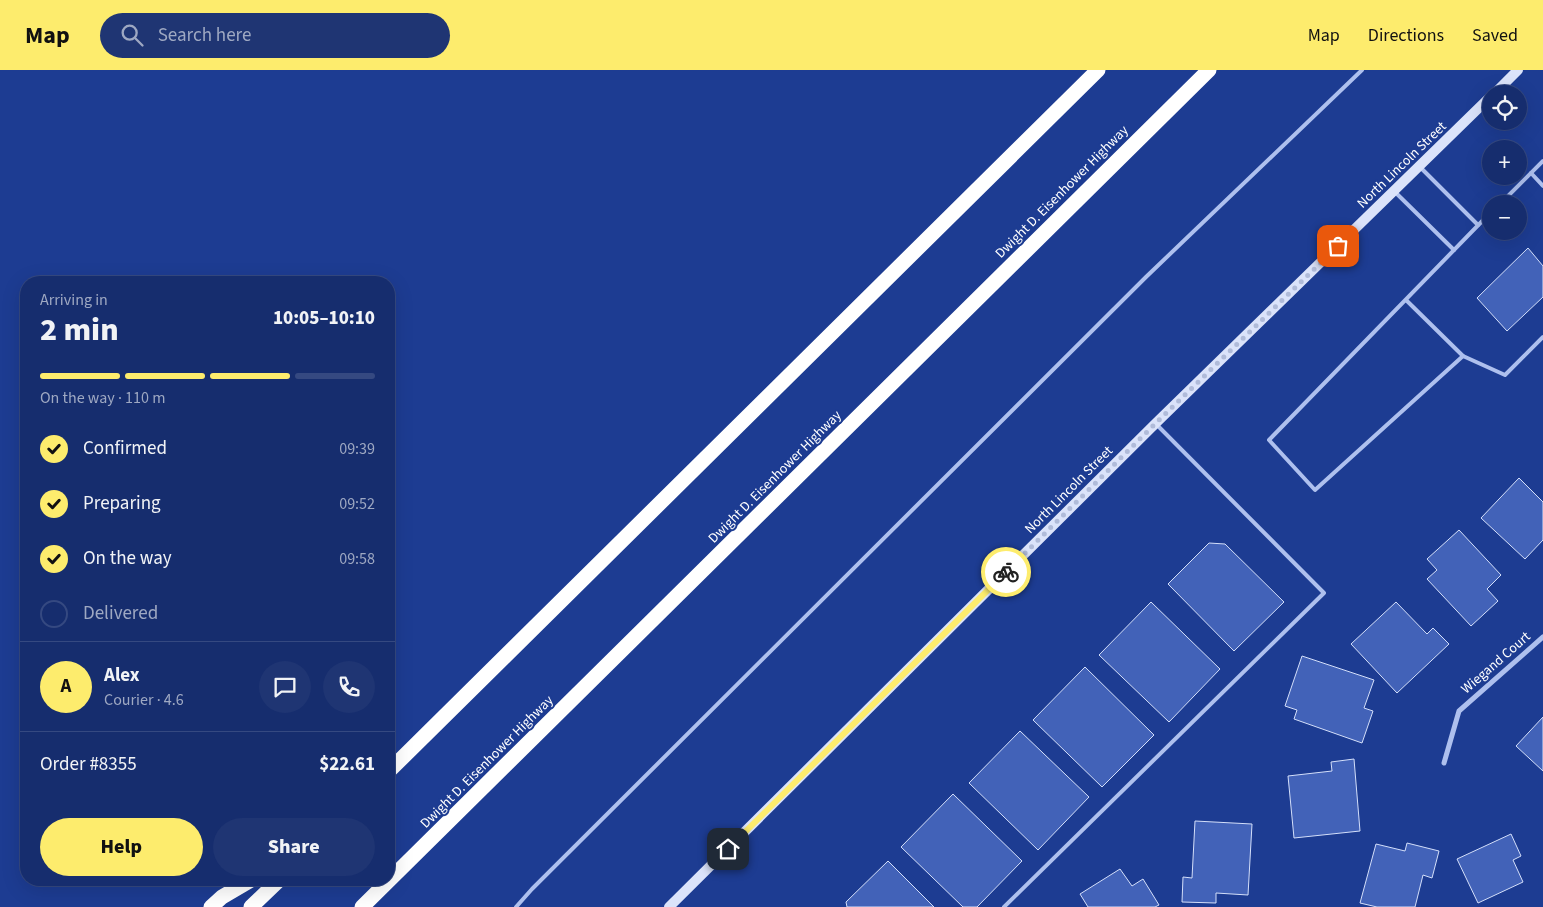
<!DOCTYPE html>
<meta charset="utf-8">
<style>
:root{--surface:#162d6e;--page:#1f3573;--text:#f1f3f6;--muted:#9ea8c2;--line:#354981;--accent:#fdec6d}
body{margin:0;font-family:"Source Sans 3",sans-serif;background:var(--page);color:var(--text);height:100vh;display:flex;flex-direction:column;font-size:19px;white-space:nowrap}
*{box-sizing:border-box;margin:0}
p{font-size:16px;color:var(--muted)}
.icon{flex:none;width:28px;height:28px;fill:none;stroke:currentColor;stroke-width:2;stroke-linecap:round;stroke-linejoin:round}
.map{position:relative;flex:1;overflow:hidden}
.panel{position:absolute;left:20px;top:206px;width:375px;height:610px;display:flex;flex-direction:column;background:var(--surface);border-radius:20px;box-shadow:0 5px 20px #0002,0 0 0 1px var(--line)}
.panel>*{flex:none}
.controls{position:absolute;left:1482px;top:15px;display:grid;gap:10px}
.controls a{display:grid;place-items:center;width:45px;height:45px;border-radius:50%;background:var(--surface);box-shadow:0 5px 20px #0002,0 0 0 1px var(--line);font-size:25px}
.pin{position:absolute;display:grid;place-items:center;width:42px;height:42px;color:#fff;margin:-21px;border-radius:10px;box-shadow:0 2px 8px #0006}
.courier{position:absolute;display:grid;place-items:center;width:50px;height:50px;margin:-25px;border:4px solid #fdec6d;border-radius:50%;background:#fff;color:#222;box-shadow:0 1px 6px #0007}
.overview em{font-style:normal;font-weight:800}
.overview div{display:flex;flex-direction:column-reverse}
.overview{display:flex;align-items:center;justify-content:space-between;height:85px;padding:0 20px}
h1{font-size:32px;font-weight:800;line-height:38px}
.bar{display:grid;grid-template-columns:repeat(4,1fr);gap:8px 5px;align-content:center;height:60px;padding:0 20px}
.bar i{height:6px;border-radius:4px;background:var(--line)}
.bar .selected{background:var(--accent)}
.bar p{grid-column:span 4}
.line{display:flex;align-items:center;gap:12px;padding:0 20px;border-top:1px solid var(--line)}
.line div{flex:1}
.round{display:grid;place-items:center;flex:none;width:52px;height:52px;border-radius:26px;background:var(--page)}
ol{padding:0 20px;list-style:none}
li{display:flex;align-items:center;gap:15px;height:55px}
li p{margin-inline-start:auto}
li .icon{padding:5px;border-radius:50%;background:var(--accent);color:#111;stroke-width:4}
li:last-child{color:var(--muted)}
li i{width:28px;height:28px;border:2px solid var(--line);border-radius:50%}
.cta{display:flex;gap:10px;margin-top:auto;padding:10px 20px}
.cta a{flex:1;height:58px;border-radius:30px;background:var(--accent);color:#111;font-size:20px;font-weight:800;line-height:58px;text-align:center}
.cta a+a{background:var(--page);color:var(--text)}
header{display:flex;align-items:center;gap:30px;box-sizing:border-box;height:70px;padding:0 25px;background:var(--accent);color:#111}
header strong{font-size:24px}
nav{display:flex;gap:28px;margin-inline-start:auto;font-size:18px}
.search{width:350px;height:45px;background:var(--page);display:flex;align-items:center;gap:12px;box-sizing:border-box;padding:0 18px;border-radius:28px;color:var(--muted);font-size:19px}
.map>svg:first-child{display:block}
</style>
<header>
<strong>Map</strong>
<div class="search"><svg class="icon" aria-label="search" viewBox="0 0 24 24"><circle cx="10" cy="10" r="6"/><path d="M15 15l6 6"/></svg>Search here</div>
<nav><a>Map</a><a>Directions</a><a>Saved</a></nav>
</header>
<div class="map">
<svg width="1543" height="837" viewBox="0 0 1543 837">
<rect width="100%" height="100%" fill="#1d3c92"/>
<!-- building -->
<g fill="#4262b8" stroke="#d4dffa">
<path d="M 1528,178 L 1543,196 L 1543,227 L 1507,261 L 1477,228 Z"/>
<path d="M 1519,408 L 1543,432 L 1543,470 L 1525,489 L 1481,448 Z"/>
<path d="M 1459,460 L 1501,505 L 1487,519 L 1498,531 L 1471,556 L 1427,509 L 1437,500 L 1427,489 Z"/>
<path d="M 1209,473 L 1225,474 L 1284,532 L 1234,581 L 1168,514 Z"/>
<path d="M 1151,532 L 1220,599 L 1169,652 L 1099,585 Z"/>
<path d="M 1396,532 L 1427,564 L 1433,558 L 1449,574 L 1397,623 L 1351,574 Z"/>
<path d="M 1302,586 L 1374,610 L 1364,638 L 1373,641 L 1362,673 L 1294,649 L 1297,640 L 1285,636 Z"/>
<path d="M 1085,597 L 1154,665 L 1102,717 L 1033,650 Z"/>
<path d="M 1543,647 L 1543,701 L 1516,676 Z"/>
<path d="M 1020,661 L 1089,727 L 1038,780 L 969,713 Z"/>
<path d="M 1354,689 L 1360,761 L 1294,768 L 1288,706 L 1332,701 L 1331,692 Z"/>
<path d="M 953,724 L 1022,791 L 977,837 L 963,837 L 901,777 Z"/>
<path d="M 1195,751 L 1252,754 L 1248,825 L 1216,823 L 1216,833 L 1182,832 L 1183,807 L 1192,808 Z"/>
<path d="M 1511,764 L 1521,786 L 1513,790 L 1523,812 L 1478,833 L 1457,789 Z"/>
<path d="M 1407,773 L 1439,781 L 1432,808 L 1423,805 L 1415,837 L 1377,837 L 1360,833 L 1376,774 L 1405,781 Z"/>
<path d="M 888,791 L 934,837 L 847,837 L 846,832 Z"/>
<path d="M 1120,799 L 1132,816 L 1143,809 L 1159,835 L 1155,837 L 1088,837 L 1080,824 Z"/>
</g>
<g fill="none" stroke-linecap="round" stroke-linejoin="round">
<!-- lane -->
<g stroke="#aec0ee" stroke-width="4">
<path d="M 1420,97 L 1478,155"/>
<path d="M 1531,103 L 1543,116"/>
<path d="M 1395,122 L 1454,180"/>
<path d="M 1500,134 L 1543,91"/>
<path d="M 1406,230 L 1463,286 L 1315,420 L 1269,370 L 1491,142"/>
<path d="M 1463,286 L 1505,305 L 1543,267"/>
<path d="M 516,837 L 532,819 L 1146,207 L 1362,0"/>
<path d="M 1004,837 L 1324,523 L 1157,355"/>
</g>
<!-- street -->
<path stroke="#aec0ee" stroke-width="5" d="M 1444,693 L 1459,641 L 1543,567"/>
<!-- secondary -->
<g stroke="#dbe3fa" stroke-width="10">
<path d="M 1494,24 L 1518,0"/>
<path d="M 669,837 L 1156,353 L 1491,26"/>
</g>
<!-- highway -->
<g stroke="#fff" stroke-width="15">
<path d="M 389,701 L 1098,0"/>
<path d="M 211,837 L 222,827 L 251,810"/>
<path d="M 251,837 L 279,810"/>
<path d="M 362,837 L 1209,0"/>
</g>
</g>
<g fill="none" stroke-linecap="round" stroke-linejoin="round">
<!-- done -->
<path stroke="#b0bbd9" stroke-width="5" stroke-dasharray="0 9" d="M 1006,502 L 1156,353 L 1338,176"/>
<!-- route -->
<path stroke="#fdec6d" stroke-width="6" d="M 728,779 L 1006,502"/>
</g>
<g text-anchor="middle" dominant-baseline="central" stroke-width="4" stroke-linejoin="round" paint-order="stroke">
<!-- street labels -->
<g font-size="14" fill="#fff" stroke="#1d3c92">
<text transform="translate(1402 95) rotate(-44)">North Lincoln Street</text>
<text transform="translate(1062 122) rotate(-45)">Dwight D. Eisenhower Highway</text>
<text transform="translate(775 407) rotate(-45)">Dwight D. Eisenhower Highway</text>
<text transform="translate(1069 420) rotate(-45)">North Lincoln Street</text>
<text transform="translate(1496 593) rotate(-41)">Wiegand Court</text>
<text transform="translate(487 692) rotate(-45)">Dwight D. Eisenhower Highway</text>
</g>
</g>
</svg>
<div class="controls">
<a><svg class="icon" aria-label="locate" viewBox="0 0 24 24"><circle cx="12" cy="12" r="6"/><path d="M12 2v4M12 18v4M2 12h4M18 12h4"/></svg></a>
<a>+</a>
<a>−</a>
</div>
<div class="pin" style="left:1338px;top:176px;background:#ea580c"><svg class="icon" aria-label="bag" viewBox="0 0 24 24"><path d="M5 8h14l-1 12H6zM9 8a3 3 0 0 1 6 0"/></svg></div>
<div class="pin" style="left:728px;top:779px;background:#1f2937"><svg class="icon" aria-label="home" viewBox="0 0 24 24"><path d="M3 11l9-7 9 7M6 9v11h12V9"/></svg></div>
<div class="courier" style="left:1006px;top:502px"><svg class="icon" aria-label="bike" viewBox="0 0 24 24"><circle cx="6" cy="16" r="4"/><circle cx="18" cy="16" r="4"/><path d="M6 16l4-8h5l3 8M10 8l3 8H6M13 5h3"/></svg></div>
<section class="panel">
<div class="overview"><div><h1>2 min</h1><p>Arriving in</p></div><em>10:05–10:10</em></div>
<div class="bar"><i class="selected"></i><i class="selected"></i><i class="selected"></i><i></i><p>On the way · 110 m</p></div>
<ol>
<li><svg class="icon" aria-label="check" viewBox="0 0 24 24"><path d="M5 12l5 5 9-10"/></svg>Confirmed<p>09:39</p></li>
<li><svg class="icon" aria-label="check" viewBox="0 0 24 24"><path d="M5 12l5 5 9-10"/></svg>Preparing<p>09:52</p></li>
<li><svg class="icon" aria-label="check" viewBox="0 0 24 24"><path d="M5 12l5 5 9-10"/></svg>On the way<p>09:58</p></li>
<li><i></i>Delivered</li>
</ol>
<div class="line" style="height:90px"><b class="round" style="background:var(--accent);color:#111">A</b><div><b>Alex</b><p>Courier · 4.6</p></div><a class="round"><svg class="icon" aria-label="chat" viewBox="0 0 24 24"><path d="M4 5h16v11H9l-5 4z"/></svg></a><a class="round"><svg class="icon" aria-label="phone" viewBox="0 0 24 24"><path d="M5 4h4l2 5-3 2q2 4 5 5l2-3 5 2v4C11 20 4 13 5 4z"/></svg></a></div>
<div class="line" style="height:65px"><div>Order #8355</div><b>$22.61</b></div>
<div class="cta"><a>Help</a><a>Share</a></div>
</section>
</div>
